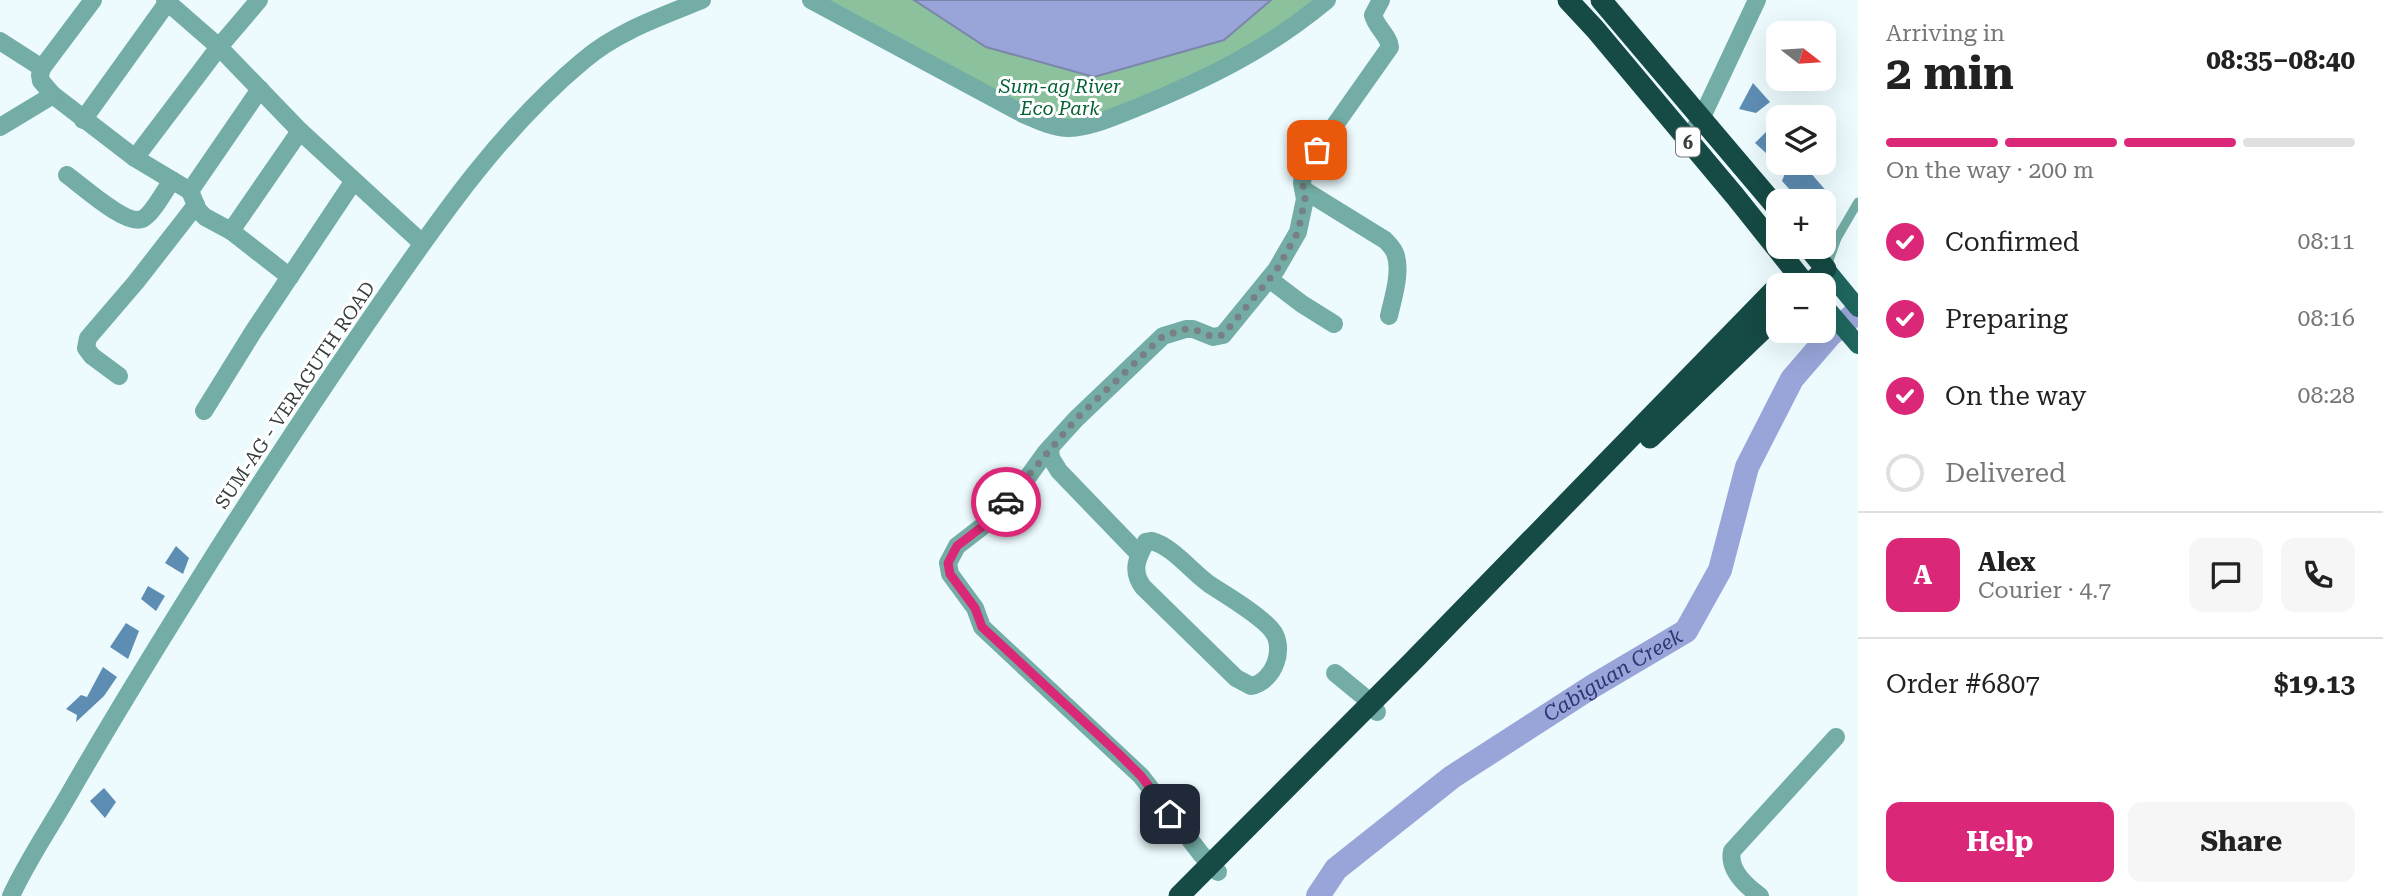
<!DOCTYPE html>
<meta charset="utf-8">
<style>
:root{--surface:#fff;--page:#f6f6f6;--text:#222;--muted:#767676;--line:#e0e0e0;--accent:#db2777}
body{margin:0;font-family:"Roboto Serif",serif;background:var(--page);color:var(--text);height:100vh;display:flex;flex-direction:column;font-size:26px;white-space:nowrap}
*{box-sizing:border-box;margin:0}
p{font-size:23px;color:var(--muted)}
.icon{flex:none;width:38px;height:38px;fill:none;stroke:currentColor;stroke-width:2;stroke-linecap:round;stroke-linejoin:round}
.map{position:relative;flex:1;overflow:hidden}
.panel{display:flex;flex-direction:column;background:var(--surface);width:525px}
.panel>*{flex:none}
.needle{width:46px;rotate:107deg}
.fabs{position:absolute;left:1766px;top:21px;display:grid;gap:14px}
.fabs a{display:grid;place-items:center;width:70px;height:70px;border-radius:14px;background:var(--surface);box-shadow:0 7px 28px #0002;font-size:35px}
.pin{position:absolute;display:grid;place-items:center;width:60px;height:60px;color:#fff;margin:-30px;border-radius:14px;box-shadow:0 4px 10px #0006}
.courier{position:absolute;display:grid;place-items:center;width:70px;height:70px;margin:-35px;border:5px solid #db2777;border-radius:50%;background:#fff;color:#222;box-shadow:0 2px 9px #0007}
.head em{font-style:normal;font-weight:700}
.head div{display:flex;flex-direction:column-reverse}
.head{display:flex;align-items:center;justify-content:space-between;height:119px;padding:0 28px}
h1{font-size:46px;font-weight:700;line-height:52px}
.bar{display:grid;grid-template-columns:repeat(4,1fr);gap:10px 7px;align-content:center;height:84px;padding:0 28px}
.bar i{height:9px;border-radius:5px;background:var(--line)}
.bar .selected{background:var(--accent)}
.bar p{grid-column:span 4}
.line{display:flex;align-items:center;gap:18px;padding:0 28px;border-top:2px solid var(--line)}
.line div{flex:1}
.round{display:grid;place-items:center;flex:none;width:74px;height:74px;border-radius:14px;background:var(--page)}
ol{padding:0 28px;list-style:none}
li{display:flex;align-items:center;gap:21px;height:77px}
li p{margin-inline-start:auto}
li .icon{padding:7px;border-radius:50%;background:var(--accent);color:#fff;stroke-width:4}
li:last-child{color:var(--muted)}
li i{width:38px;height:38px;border:4px solid var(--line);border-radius:50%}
.primary-button{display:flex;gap:14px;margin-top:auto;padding:14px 28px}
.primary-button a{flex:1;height:80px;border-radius:14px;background:var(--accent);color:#fff;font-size:28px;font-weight:700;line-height:80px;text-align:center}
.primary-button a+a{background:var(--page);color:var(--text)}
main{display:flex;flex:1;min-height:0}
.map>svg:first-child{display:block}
</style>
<main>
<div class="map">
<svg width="1858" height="896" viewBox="0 0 1858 896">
<rect width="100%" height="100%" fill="#edfbff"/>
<!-- forest -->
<path fill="#8bc19c" d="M 811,0 L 914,0 L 986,47 L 1224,40 L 1271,0 L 1327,0 L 1253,54 L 1068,128 Z"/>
<!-- water -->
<path fill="#99a5d9" stroke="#7c86aa" stroke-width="2" d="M 914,0 L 1271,0 L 1224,40 L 1094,77 L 986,47 Z"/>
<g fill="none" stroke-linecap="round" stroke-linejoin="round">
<!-- river -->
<path stroke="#99a5d9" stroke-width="24" id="s1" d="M 1318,896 L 1336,869 L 1452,777 L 1593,686 L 1686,631 L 1720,570 L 1747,467 L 1792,379 L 1830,335 L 1858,311"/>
</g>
<!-- building -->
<g fill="#5e8db4">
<path d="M 1753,83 L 1770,102 L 1756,113 L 1739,109 Z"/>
<path d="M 1778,120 L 1778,141 L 1766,153 L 1755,143 Z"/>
<path d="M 1789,163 L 1802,163 L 1835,201 L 1800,201 L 1782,181 Z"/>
<path d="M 176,546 L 189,558 L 183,574 L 165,563 Z"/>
<path d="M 148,586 L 165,596 L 156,611 L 141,599 Z"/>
<path d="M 126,623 L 139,631 L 128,659 L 110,647 Z"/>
<path d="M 103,667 L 117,677 L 104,696 L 76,722 L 77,715 L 66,709 L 81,695 L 87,697 Z"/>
<path d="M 104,788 L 116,802 L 105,818 L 90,801 Z"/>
</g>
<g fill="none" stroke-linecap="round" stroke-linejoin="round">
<!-- lane -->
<g stroke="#73ada5" stroke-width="9">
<path d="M 1824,244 L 1837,238"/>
<path d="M 1827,266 L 1837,238 L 1858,202"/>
</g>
<!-- street -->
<g stroke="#73ada5" stroke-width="18">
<path d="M 259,0 L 219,47 L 300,131 L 422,243"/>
<path d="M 811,0 L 1023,114 C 1037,120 1053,128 1069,128 C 1092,127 1115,116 1136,108 C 1207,79 1267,50 1327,0"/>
<path d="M 0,41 L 42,68 L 93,0"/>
<path d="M 42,68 L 40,75 L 41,81 L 53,95 L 135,158 L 190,191 L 198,210 L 205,217 L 231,231 L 290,277"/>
<path d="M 83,120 L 167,3"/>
<path d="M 0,127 L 53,95"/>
<path d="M 1687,141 L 1702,117 L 1757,0"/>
<path d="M 135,158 L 219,47 L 165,0"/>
<path d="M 67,175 C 81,185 126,226 142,219 C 151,216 166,189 172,180"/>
<path d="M 1304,190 L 1385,240 C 1389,244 1393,248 1395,253 C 1402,271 1393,298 1389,316"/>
<path d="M 190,191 L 260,89"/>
<path d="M 231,231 L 300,131"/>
<path d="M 1269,279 L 1302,304 L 1334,324"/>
<path d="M 119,376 L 92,356 L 86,348 L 88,338 L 136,282 L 196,205"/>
<path d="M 204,411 L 253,332 L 353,182"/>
<path d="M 1050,448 L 1051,458 L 1059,471 L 1139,554"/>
<path d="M 1152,541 C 1173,547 1191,571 1209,584 C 1227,596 1257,613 1271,629 C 1287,647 1274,682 1251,686 L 1236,678 L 1143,587 C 1131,571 1137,558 1146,542 Z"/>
<path d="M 1335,673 L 1363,696 L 1377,712"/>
<path d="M 1218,872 L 1201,854 L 1141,776 L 982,627 L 975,608 L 950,574 L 948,563 L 957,546 L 983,526 L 1025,481 L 1046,452 L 1076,419 L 1163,336 L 1186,329 L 1193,329 L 1213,337 L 1223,335 L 1276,270 L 1298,232 L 1305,199 L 1302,183 L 1304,169 L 1390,47 C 1389,36 1376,27 1373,15 L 1381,0"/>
<path d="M 11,896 C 27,861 49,829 68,796 C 116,712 167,630 218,549 C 271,466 325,384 381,303 C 441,216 502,128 584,60 C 618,31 661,17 702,0"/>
<path d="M 1760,896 C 1746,886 1728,870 1732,851 L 1836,737"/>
</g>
<!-- primary -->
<g stroke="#1f665e" stroke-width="18">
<path d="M 1826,269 L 1858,308"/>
<path d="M 1824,305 L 1858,345"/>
</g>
<!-- highway -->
<g stroke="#164a44" stroke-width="21">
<path d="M 1568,0 L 1595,29 L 1735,196 L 1806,285"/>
<path d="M 1601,0 L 1778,209"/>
<path d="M 1808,247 L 1826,269 L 1808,285"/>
<path d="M 1650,438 L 1778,315"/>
<path d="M 1179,896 L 1413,661 L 1778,286"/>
</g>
</g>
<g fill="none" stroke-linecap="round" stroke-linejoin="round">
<!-- done -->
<path stroke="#778082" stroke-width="7" stroke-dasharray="0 12.6" d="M 1006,502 L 1076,419 L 1163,336 L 1186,329 L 1193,329 L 1213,337 L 1223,335 L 1276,271 L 1298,232 L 1305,199 L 1302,178 L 1304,169 L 1317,150"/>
<!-- route -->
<path stroke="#db2777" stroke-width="9" d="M 1006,502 L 983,526 L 957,546 L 948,563 L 950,574 L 975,608 L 982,627 L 1119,754 L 1141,776 L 1170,814"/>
</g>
<g text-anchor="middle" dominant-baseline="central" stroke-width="6" stroke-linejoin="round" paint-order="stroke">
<!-- shield labels -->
<rect fill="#fff" stroke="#737778" stroke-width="2" x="1676" y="127.5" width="24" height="29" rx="5"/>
<g font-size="18" font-weight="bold" fill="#373d3e">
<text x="1688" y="142">6</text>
</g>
<!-- park labels -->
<g font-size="19" font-style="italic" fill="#046134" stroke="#fff">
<text x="1060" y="86">Sum-ag River<tspan x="1060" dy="22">Eco Park</tspan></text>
</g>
<!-- street labels -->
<g font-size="19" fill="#373d3e" stroke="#fff">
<text transform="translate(295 395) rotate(-56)">SUM-AG - VERAGUTH ROAD</text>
</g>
<!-- water labels -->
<g font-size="21" font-style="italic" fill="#2e3675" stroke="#fff">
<text stroke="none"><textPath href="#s1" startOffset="371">Cabiguan Creek</textPath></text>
</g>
</g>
</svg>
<div class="fabs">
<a><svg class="needle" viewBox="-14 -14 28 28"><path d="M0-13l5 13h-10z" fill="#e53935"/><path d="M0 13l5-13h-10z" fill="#767676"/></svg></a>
<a><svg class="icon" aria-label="layers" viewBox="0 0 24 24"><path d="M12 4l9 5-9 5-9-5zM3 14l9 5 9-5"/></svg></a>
<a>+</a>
<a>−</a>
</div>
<div class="pin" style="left:1317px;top:150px;background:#ea580c"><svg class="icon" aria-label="bag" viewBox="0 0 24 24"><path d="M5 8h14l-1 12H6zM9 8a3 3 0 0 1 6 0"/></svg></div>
<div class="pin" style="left:1170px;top:814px;background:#1f2937"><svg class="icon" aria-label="home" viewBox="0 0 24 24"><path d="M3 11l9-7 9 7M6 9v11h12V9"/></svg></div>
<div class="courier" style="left:1006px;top:502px"><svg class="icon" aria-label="car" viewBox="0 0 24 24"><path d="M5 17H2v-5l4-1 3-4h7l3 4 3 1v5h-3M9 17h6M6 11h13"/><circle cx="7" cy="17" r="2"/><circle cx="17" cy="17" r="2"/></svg></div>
</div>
<section class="panel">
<div class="head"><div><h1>2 min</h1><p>Arriving in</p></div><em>08:35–08:40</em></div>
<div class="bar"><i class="selected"></i><i class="selected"></i><i class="selected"></i><i></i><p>On the way · 200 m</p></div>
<ol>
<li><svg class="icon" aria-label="check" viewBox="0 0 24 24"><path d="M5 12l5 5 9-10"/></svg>Confirmed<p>08:11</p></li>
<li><svg class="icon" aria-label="check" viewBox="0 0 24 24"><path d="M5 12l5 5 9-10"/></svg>Preparing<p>08:16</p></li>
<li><svg class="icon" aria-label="check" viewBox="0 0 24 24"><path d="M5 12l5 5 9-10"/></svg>On the way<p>08:28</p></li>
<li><i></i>Delivered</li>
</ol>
<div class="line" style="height:126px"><b class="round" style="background:var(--accent);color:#fff">A</b><div><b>Alex</b><p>Courier · 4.7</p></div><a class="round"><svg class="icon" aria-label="chat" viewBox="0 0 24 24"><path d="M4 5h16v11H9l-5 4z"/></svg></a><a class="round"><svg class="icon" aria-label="phone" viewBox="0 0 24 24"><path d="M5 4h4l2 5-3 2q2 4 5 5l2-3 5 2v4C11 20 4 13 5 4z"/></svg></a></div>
<div class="line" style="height:91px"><div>Order #6807</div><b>$19.13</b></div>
<div class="primary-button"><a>Help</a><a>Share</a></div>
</section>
</main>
